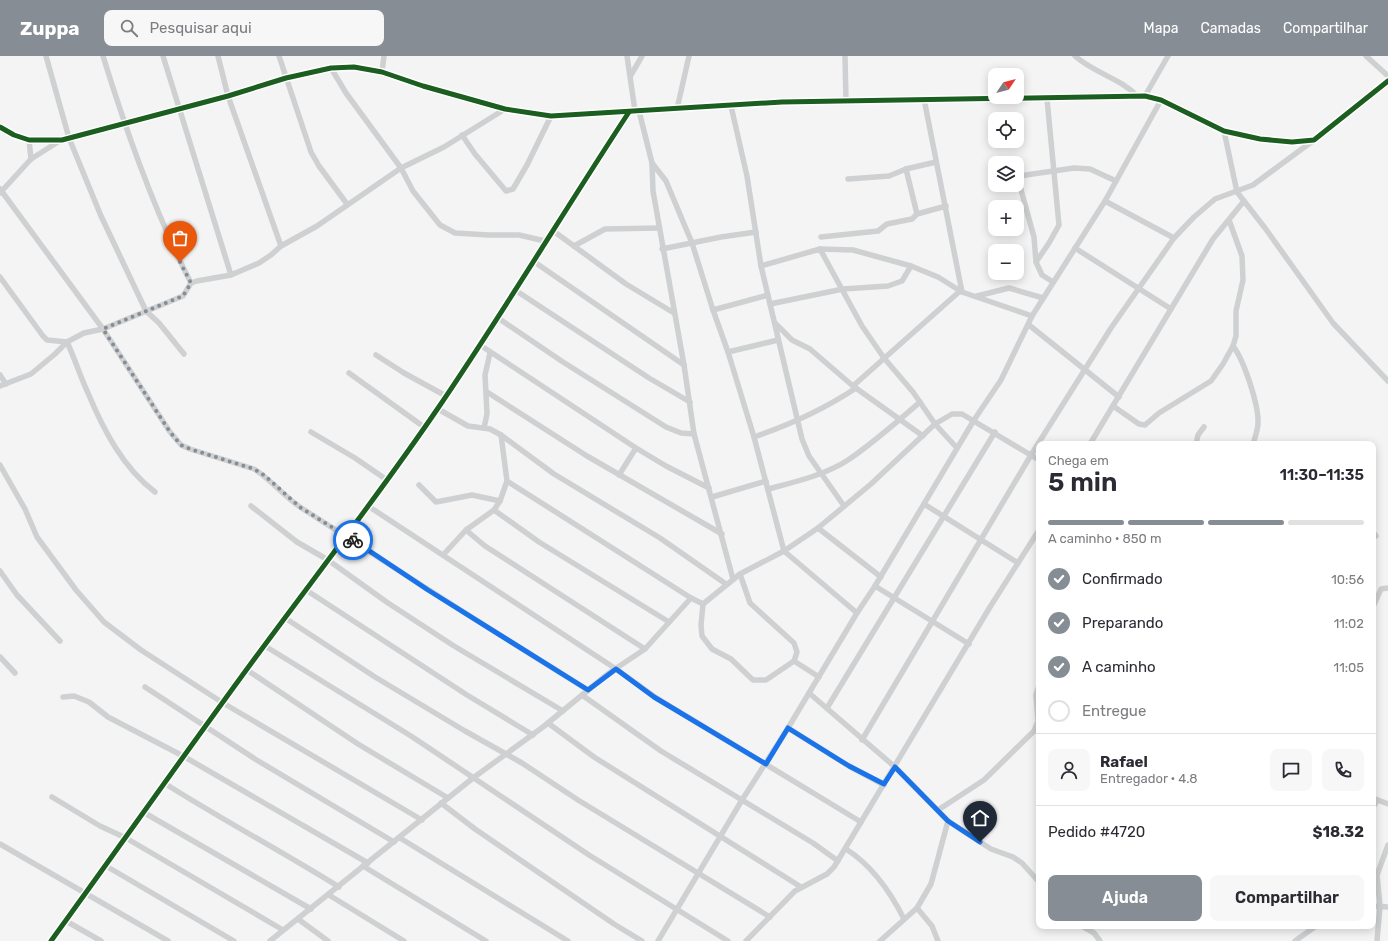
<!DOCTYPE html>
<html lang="pt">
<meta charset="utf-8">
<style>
:root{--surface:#fff;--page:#f7f7f7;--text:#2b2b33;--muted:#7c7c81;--line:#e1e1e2;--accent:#868d94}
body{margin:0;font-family:Rubik,sans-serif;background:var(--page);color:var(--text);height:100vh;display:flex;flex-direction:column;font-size:15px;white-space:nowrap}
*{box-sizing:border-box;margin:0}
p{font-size:13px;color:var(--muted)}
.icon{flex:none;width:22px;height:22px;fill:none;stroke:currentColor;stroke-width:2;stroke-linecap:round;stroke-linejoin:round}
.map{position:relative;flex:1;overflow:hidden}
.drawer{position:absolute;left:1036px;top:385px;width:340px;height:488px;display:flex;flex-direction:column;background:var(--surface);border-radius:8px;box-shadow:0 2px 10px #0003}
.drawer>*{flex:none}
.needle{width:26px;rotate:55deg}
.buttons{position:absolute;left:988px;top:12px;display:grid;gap:8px}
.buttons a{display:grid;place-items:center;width:36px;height:36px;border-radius:8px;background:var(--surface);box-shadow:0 2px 10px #0003;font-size:20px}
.pin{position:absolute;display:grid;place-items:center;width:34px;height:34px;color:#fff;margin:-41px -17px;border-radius:50% 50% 50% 0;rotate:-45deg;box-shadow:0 0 4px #0007}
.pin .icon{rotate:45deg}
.courier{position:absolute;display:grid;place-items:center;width:40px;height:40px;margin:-20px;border:3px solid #1a73e8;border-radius:50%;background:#fff;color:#222;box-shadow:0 1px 5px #0007}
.headline em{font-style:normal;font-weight:600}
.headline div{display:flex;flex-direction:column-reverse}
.headline{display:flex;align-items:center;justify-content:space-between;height:68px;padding:0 12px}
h1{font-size:26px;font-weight:600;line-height:30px}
.bar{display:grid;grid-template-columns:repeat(4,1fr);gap:6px 4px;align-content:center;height:48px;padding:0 12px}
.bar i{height:5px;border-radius:3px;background:var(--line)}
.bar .active{background:var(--accent)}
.bar p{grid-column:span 4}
.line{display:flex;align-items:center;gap:10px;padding:0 12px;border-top:1px solid var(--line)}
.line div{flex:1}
.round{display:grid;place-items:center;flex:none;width:42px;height:42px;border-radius:8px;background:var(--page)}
ol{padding:0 12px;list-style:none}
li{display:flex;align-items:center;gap:12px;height:44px}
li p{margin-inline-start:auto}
li .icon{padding:4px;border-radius:50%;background:var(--accent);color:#fff;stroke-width:4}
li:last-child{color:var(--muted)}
li i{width:22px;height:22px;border:2px solid var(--line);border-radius:50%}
.button{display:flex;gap:8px;margin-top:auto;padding:8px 12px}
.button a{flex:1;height:46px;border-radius:8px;background:var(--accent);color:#fff;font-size:16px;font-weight:600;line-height:46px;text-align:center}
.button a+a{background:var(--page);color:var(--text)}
header{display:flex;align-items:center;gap:24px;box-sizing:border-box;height:56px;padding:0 20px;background:var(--accent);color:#fff}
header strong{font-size:19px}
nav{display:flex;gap:22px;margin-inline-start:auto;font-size:14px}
.search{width:280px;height:36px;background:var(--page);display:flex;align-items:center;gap:10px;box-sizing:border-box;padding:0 14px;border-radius:8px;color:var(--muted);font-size:15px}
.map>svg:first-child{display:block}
</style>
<header>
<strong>Zuppa</strong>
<div class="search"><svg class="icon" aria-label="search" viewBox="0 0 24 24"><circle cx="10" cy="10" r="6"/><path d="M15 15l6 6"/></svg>Pesquisar aqui</div>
<nav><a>Mapa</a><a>Camadas</a><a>Compartilhar</a></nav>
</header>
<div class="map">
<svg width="1388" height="885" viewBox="0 0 1388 885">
<rect width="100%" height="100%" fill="#f4f4f4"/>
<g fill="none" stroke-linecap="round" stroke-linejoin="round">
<!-- street -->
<g stroke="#ced0d2" stroke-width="5.5">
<path d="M 46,0 L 69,82 L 101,160 L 146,255 L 159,267 L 184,298"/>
<path d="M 103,0 C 127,78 154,155 191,227"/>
<path d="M 163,0 L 231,219"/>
<path d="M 218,0 L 228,40 L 281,190"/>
<path d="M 279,0 L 311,96 L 319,110 L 347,148"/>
<path d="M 627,0 L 635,55"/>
<path d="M 845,0 L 846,45"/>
<path d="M 1075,0 C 1094,17 1120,22 1137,40"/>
<path d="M 1366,0 L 1388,20"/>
<path d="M 331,12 L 346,37 L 401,112 L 413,135 L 440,169 L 455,177 L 488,179 L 519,179 L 545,185"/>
<path d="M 382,16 L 384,0"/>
<path d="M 631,19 L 642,0"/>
<path d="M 1145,40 L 1168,0"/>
<path d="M 924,43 L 962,236"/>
<path d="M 1047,43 L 1059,169 L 1049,187 L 1036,206 L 1042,219 L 1053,226"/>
<path d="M 731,50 L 747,120 L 761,210 L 802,383 L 809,400 L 844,450"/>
<path d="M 677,53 L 689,0"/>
<path d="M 639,55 L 652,107 L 653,135 L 684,309 L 694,378 L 733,523"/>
<path d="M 0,71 L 14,79 L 29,84 L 62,84 L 228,40 L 286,22 L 331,12 L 354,11 L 382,16 L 423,30 L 505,53 L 551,60 L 782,46 L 1145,40 L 1161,44 L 1224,75 L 1260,83 L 1292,86 L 1314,84 L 1388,25"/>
<path d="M 1224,75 L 1237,136 L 1265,172 L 1333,267 L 1388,325"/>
<path d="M 462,79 L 475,98 L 506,135 L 513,133 L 527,109 L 551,60"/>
<path d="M 29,84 L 31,103"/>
<path d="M 652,107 L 666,125 L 692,187 L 713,254 L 728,296 L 754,381 L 784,495 L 857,557"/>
<path d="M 906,113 L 917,158"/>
<path d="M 848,123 L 889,120 L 906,113 L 936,106"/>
<path d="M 0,133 L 103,273 L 170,376 L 181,389 L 190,393 L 254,413 C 272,424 285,442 303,453 C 398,514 492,575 588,634"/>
<path d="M 0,137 L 31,103 L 61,84"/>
<path d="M 1105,145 L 1174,182"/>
<path d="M 552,174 L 626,228 L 674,257"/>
<path d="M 821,181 L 878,175 L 887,168 L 912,163 L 917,158 L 946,150"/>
<path d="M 574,190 L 605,173 L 659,172"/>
<path d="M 1075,192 L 1171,253"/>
<path d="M 662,193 L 721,181 L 756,176"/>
<path d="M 820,193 L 853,194 L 911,210 L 938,221 L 962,236 L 1032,260"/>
<path d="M 533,205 L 684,309"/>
<path d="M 1036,206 L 1034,181 L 1018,123 L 1019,120 L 1074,112 L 1090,113 L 1116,125"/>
<path d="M 761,210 L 820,193 L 862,270 L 884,302 L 913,336 L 935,368 L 957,392"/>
<path d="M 0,221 L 43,280 L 47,284 L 67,286 C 75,303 80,320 88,337 C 103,373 123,412 155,436"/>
<path d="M 515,234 L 649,322 L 690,346"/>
<path d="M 977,240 L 1009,232 L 1043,242"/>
<path d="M 770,248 L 843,233 L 888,230 L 902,225 L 911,210"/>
<path d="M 713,254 L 768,239"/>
<path d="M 498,262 L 563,306 L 666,371 L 681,377 L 694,378"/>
<path d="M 775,267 L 792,284 L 810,293 L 853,330 L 923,380"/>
<path d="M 1029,269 L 1119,341"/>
<path d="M 480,289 L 636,392 L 666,410 L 709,432"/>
<path d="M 1233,290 C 1244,304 1259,350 1258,367 C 1258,374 1255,381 1253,388"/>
<path d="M 728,296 L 778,284"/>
<path d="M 376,299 L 404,317 L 446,340"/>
<path d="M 349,317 L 424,371"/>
<path d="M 0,319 L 6,328"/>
<path d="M 0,330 L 31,318 L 55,298 L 67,286 L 84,277 L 103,273 L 183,240 L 191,227 L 197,225 L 231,219 L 259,207 L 271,199 L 281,190 L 317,170 L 401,112 L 444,91 L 505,53"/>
<path d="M 853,330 L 960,235"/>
<path d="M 487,336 L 587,400 L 722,478"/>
<path d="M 1113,350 L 1139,368 L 1145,369 L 1159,357 L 1211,325 L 1223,308 L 1233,290 L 1236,280 L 1236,255 L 1243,224 L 1242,200 L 1229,164"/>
<path d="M 438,353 L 468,370 L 490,373 L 501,379 L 554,418 L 660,482 L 726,528"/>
<path d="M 484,372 L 487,358 L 485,319 L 490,297"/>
<path d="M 311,376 L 355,402 L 387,424"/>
<path d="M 754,381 C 792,368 823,354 856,332"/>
<path d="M 1090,388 L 1213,183 L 1244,145"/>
<path d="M 1196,388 L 1198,379 L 1204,371"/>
<path d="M 0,409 L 25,453 L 37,481 L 76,534 L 104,566 L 141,594 L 223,647 L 422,764"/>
<path d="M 619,419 L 636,392"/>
<path d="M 507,425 L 691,542"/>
<path d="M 419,429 L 436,446 L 472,439 L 500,445"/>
<path d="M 768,433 C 795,426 825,419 848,404 C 872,388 898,365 920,346"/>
<path d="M 712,441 L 766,425"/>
<path d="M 924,448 L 1018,507"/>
<path d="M 251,450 L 297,486 L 328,504 L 388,547 L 454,590 L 563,655"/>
<path d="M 368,450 L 616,613 L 655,641 L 861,766"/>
<path d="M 494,454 L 539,486 L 669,566"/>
<path d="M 818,472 L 881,521"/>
<path d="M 466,474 L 485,490 L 645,593"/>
<path d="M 1373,476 L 1376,480"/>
<path d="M 443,499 L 466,474 L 494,454 L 500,445 L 507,425 L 501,379"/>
<path d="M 0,515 L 17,539 L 60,585"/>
<path d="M 740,518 L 750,547 L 794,587 L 797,596 L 794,605"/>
<path d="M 875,530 L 969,588"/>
<path d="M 306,534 L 467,639 L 533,679"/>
<path d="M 703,548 L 701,569 L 702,580 L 712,593 L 731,603 L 753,624 L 766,624 L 794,605 L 819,621"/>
<path d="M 1373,551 L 1381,533 L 1388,532"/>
<path d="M 285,562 L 375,621 L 465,675 L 522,707 L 578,744 L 770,861"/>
<path d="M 265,590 L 411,680 L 589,799 L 728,885"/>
<path d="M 0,601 L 15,617"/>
<path d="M 247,614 L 358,688 L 448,742"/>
<path d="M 145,631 L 255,703 L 394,786"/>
<path d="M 809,637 L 895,711 L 948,765 L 991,793 L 1013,801 L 1022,807 L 1039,826"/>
<path d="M 582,639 L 661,695 L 813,787 L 838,805"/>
<path d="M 63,641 L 74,640 L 89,646 L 108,661 L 183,700 L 368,807"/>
<path d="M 827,652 L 995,376"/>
<path d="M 548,667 L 594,701 L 801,831"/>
<path d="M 788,672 L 849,710 L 884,729"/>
<path d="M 862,684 L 1031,399 L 1111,272 L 1174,182 L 1194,161 L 1215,143 L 1253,129 L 1314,84"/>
<path d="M 164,727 C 221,763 281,795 339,831"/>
<path d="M 52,741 L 100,770 L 126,782 L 283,874"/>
<path d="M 1373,742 L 1388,748"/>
<path d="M 441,747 L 475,773 L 614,868 L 642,885"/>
<path d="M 1373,751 L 1377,745"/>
<path d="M 938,754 L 984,724 L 1034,675 L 1038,665 L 1036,639 L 1039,629"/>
<path d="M 143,756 L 311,853"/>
<path d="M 400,782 L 568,885"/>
<path d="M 0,788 L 168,885"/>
<path d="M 846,793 C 871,809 891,837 904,863"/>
<path d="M 106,810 L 234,885"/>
<path d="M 363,810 L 486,885"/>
<path d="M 329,839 L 404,885"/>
<path d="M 1373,850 L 1388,851"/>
<path d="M 917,852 L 932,870 L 938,885"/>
<path d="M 298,863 L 328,885"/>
<path d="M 66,865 L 101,885"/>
<path d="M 1082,870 L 1094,877 L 1100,885"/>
<path d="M 51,885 C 117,794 181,703 247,613 C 310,527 376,443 436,355 C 503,257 564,155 629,56"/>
<path d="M 270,885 L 473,722 L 543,671 L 609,617 L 645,593 L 691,542 L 703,548 L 740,518 L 784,495 L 818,472 L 871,428 L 935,368 L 952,358 L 962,358 L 1039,404"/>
<path d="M 658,885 L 742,744 L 788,672 L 857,557 L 875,530 L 974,364 L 1001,324 L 1032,260 L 1105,145 L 1161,44"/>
<path d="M 746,885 L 795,835 L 827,818 L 834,811 L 990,551 L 1039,474"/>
<path d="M 880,885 L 917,852 L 931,828 L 948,765"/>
<path d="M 1295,885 L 1316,870"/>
<path d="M 1377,885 L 1380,850 L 1377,819 L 1388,789"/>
</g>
<!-- cycleway casing -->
<g stroke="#fff" stroke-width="8">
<g id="cycleway">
<path d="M 0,71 L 14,79 L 29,84 L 62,84 L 228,40 L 286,22 L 331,12 L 354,11 L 382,16 L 423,30 L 505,53 L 551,60 L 782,46 L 1145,40 L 1161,44 L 1224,75 L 1260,83 L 1292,86 L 1314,84 L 1388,25"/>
<path d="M 51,885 C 117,794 181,703 247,613 C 310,527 376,443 436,355 C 503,257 564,155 629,56"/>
</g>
</g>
<!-- cycleway -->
<use href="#cycleway" stroke="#1b5e20" stroke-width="5"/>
</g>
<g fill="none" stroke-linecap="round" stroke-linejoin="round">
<!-- done -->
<path stroke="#868d94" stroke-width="4" stroke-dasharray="0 7.2" d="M 180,206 L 191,227 L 183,240 L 103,273 L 170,376 L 181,389 L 190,393 L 254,413 L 264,419 L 301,452 L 353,484"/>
<!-- route -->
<path stroke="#1a73e8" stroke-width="5" d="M 353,484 L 428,534 L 588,634 L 616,613 L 654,641 L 766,708 L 788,672 L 849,710 L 884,728 L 895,711 L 948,765 L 980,786"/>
</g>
</svg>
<div class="buttons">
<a><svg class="needle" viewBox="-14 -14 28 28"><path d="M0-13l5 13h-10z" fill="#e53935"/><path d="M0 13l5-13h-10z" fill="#7c7c81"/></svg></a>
<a><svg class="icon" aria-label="locate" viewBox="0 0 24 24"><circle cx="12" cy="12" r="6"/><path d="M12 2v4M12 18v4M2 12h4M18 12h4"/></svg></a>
<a><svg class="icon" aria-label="layers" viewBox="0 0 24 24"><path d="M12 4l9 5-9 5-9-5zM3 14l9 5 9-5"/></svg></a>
<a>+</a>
<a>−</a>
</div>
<div class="pin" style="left:180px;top:206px;background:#ea580c"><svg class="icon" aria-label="bag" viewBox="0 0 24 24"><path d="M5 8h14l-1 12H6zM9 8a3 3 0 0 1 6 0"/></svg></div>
<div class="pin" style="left:980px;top:786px;background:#1f2937"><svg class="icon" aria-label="home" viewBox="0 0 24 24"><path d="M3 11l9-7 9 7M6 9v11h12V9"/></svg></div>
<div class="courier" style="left:353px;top:484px"><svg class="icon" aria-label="bike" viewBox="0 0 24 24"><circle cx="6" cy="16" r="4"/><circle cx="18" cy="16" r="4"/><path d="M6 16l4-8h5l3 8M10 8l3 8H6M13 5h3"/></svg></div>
<section class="drawer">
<div class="headline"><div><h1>5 min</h1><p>Chega em</p></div><em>11:30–11:35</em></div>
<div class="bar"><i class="active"></i><i class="active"></i><i class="active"></i><i></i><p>A caminho · 850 m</p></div>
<ol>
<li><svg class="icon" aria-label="check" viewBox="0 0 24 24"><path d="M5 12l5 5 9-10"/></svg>Confirmado<p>10:56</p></li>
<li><svg class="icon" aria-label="check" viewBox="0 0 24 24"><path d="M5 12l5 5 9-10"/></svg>Preparando<p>11:02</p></li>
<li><svg class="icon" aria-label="check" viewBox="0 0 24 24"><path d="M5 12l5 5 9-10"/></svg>A caminho<p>11:05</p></li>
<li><i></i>Entregue</li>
</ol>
<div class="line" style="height:72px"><a class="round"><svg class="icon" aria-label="person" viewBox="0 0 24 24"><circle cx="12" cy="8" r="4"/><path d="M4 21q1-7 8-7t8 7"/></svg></a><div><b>Rafael</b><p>Entregador · 4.8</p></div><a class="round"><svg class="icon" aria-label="chat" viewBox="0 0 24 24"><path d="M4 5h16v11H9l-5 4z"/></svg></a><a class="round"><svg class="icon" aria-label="phone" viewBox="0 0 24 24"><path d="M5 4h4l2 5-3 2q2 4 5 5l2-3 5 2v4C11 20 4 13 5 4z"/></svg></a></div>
<div class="line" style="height:52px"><div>Pedido #4720</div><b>$18.32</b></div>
<div class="button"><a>Ajuda</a><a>Compartilhar</a></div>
</section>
</div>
